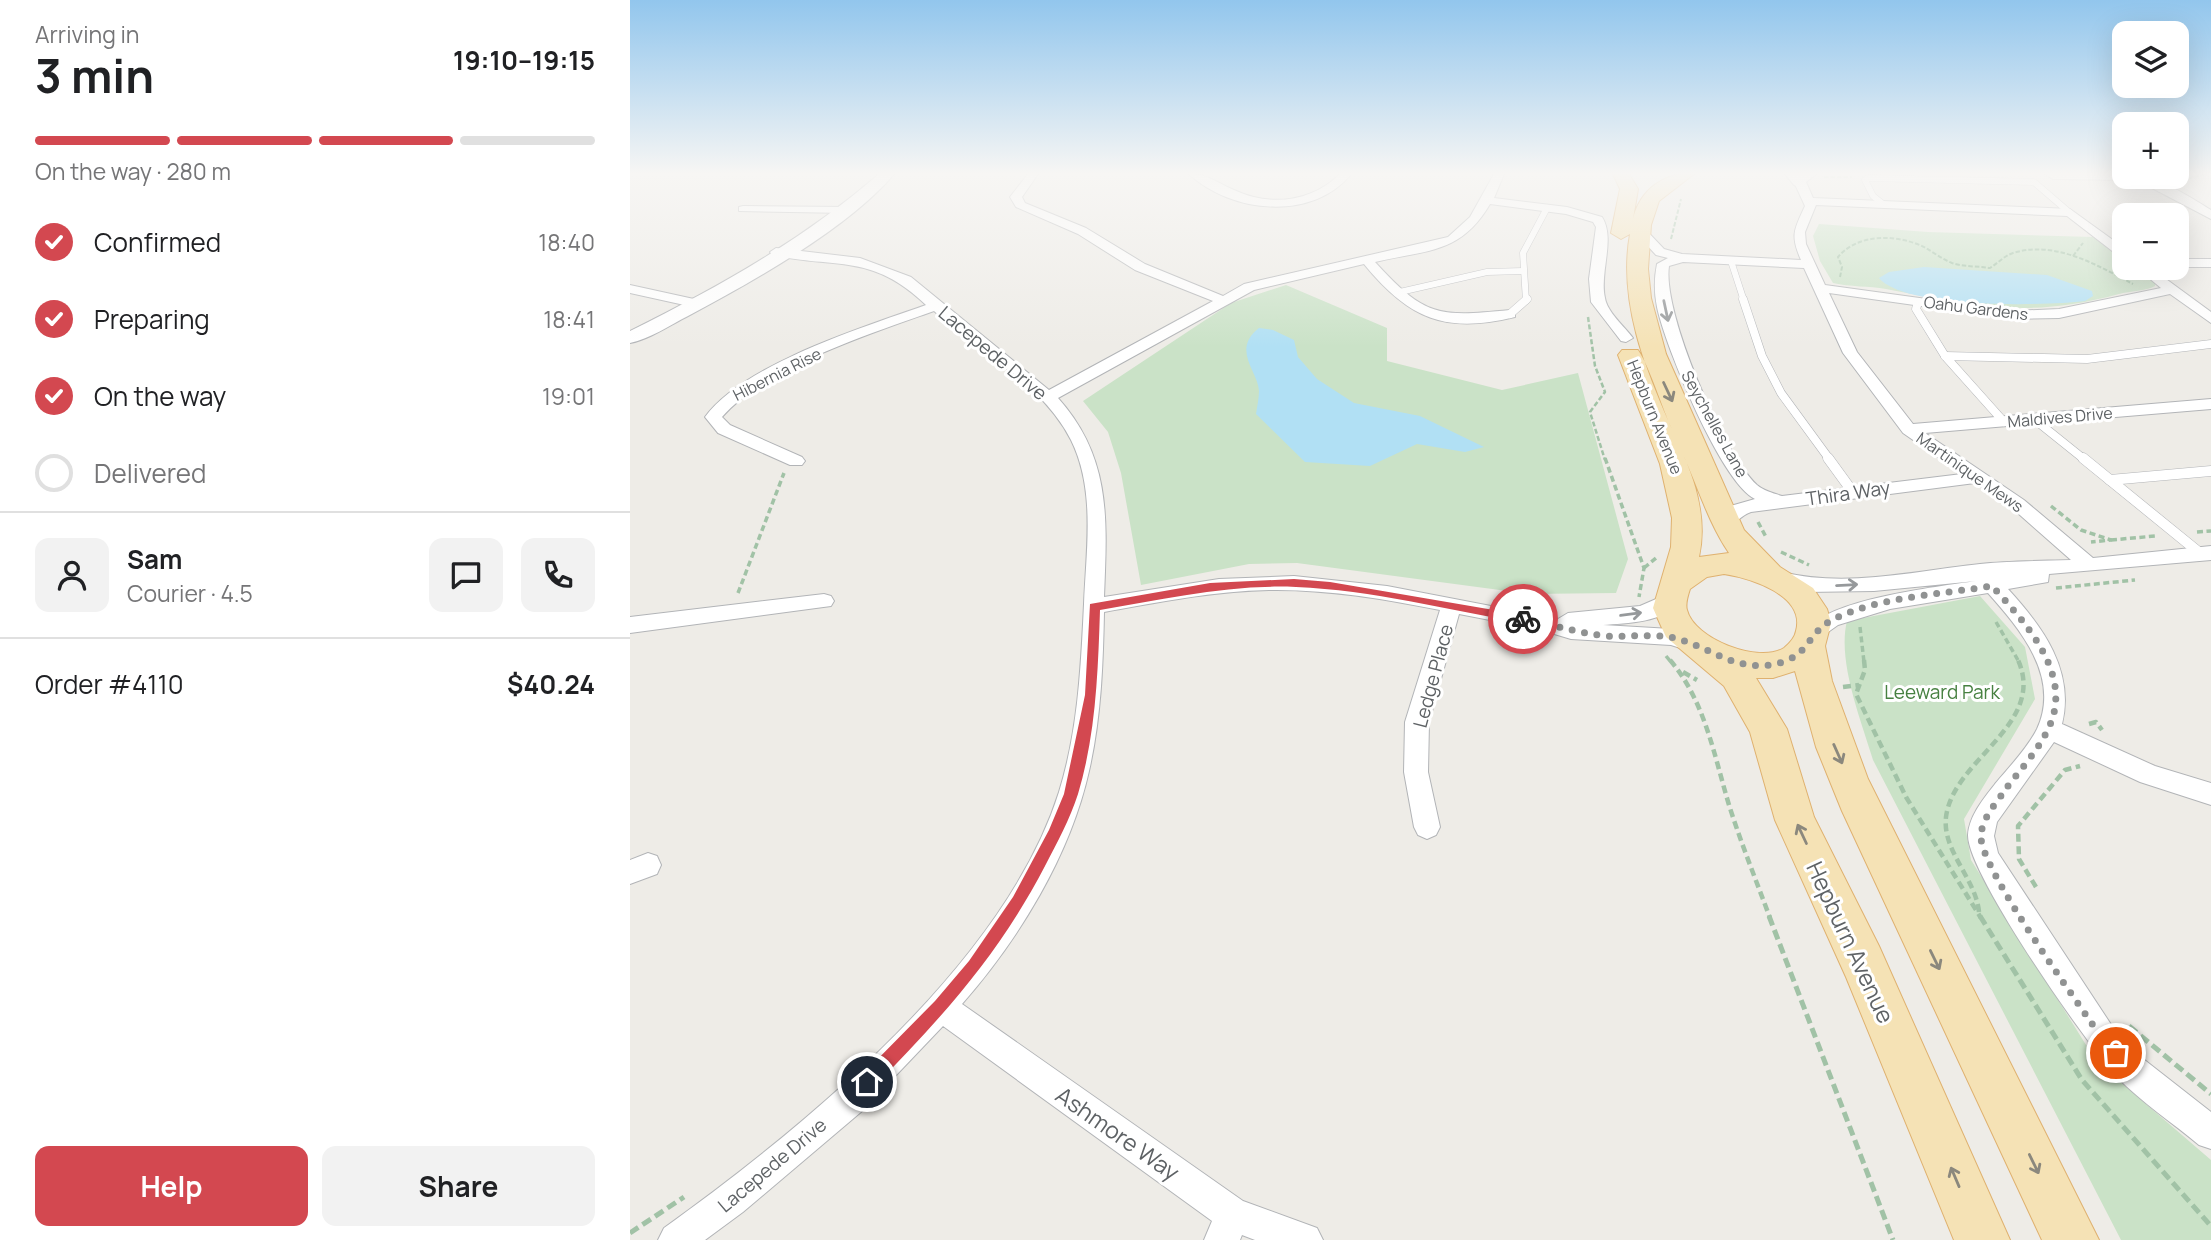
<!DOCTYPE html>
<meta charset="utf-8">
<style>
:root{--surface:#fff;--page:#f2f2f2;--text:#202124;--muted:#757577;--line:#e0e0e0;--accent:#d34850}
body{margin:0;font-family:Manrope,sans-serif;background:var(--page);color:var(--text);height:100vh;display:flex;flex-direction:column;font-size:26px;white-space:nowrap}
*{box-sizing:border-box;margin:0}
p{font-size:23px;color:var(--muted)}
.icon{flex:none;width:38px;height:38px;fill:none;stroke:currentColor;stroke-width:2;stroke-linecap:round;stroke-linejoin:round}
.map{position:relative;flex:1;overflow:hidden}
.side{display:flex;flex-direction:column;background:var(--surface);width:630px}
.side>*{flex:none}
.fabs{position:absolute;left:1482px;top:21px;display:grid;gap:14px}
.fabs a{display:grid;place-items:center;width:77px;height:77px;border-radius:14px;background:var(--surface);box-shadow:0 7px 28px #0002;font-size:35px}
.pin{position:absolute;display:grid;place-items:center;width:60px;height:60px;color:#fff;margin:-30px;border:4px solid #fff;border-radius:50%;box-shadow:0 2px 7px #0007}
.courier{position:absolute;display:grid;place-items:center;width:70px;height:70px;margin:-35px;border:5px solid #d34850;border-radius:50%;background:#fff;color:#222;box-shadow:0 2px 9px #0007}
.overview em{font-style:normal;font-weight:700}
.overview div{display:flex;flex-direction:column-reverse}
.overview{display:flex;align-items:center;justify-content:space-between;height:119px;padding:0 35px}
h1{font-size:46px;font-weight:700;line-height:52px}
.bar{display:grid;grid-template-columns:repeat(4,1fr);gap:10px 7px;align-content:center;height:84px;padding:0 35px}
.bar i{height:9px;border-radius:5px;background:var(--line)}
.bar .selected{background:var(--accent)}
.bar p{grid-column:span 4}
.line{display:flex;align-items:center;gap:18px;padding:0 35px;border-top:2px solid var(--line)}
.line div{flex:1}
.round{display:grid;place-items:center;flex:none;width:74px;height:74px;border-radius:14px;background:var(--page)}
ol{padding:0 35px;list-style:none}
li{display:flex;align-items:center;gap:21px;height:77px}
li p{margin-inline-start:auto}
li .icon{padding:7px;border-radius:50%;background:var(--accent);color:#fff;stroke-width:4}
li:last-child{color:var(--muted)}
li i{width:38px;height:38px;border:4px solid var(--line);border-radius:50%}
.cta{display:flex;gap:14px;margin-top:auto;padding:14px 35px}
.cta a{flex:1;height:80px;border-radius:14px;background:var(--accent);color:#fff;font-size:28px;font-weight:700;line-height:80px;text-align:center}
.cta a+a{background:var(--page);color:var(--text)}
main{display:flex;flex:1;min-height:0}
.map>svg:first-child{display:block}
</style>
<main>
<section class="side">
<div class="overview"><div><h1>3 min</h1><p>Arriving in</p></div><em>19:10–19:15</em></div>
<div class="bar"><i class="selected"></i><i class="selected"></i><i class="selected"></i><i></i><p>On the way · 280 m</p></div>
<ol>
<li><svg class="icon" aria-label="check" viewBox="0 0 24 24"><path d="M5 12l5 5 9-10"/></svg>Confirmed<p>18:40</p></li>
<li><svg class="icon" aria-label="check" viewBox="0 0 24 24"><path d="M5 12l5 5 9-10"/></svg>Preparing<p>18:41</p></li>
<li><svg class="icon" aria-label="check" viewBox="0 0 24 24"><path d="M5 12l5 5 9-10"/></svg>On the way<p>19:01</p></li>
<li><i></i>Delivered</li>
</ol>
<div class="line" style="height:126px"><a class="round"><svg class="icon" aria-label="person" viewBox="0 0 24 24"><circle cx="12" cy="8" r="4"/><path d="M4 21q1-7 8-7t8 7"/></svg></a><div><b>Sam</b><p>Courier · 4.5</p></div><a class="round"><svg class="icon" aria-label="chat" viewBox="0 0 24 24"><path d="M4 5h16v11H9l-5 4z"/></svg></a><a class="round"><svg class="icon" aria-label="phone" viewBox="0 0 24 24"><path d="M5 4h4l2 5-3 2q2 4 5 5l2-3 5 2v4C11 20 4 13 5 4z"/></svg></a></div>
<div class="line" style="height:91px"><div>Order #4110</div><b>$40.24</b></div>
<div class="cta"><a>Help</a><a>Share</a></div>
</section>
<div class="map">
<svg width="1581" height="1240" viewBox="0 0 1581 1240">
<rect width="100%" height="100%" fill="#eeece7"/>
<!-- green -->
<g fill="#cae2c7">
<path d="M 1189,224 L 1298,232 L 1463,237 L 1494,260 L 1494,268 L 1506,268 L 1525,282 L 1525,286 C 1516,291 1500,291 1489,294 C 1397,319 1347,306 1256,289 C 1239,286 1220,287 1203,283 L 1190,261 L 1183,236 Z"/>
<path d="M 656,285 L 757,328 L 757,361 L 872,390 L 948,373 L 998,559 L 986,593 L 899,594 L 667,563 L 619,564 L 511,585 L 491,473 L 478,432 L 453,401 L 601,303 Z"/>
<path d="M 1350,596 L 1395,647 L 1405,699 L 1334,819 L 1341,860 L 1466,1061 L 1581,1160 L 1581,1240 L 1491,1240 L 1243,760 C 1231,720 1207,661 1217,621 Z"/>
</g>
<!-- water -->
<g fill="#b1e0f4">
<path d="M 1294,267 L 1417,275 L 1462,291 L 1463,296 L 1455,301 C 1415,306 1275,309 1249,278 L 1259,272 Z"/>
<path d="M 629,328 L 643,330 L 664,340 L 668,357 L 687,379 L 724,403 L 790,416 L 854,447 L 835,452 L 787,444 L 740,466 L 675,462 L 626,414 C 627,407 629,398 629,391 C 628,371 601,350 629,328 Z"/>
</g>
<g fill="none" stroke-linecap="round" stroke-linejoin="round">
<!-- service-far2 casing -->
<g stroke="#b2b4b7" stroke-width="7">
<g id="service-far2">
<path d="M 1253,204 L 1243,196 L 1235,180 L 1238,178 L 1404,182 L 1440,213"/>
<path d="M 1101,261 L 1114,301"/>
<path d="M 770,292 L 857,272 L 893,271"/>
<path d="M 896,301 L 893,253 L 917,208"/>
</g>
</g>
<!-- service-far1 casing -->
<g stroke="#b2b4b7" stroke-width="9">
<g id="service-far1">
<path d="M 1113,299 L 1132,356 L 1151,393 L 1200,460"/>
<path d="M 1288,302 L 1286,309 L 1315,356 L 1374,422"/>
<path d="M 880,314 L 897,299"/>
<path d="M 1315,356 L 1457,359 L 1581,344"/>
<path d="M 1404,419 L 1455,460"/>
</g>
</g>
<!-- service casing -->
<g stroke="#b2b4b7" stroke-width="11">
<g id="service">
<path d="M 1198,458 L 1222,491"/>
<path d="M 1453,458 L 1571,554"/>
<path d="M 1480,480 L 1581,471"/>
</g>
</g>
<!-- minor casing -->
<g stroke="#b2b4b7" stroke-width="2">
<g id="minor">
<path d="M 398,174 L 408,174 L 392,197 L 395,203 L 456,228 L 515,264 L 593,296 L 614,284 L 818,237 L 840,217 L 864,174 L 874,174 L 864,198 L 937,207 L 972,217 C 986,239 969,273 975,298 C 977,312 995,327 1003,338 L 996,342 L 991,341 L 961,302 L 959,279 L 966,227 L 963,222 L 936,214 L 860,204 C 831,254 796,250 745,262 C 795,317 808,317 880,310 L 885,311 L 885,317 C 815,334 779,319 734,264 L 624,290 L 428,398 C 482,458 477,521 474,597 L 589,579 L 664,576 L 757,586 L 928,619 L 938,613 L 1010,606 L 1040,593 L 1047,595 L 1050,600 C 1037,623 996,623 973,625 L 1041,629 L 1071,638 L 1074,644 L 1071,650 L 1063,652 L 1041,645 L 941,639 L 911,630 L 829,614 L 799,722 L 798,772 L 810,827 L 806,835 L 797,839 L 788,835 L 784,827 L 774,772 L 775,722 L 810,610 C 754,599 697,589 639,590 C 584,591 529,602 474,612 C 473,665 471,719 459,771 C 440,856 389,939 332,1004 L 613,1201 L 687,1228 L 693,1240 L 625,1240 L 612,1235 L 610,1240 L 574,1240 L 582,1221 L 313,1026 L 231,1112 L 113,1212 L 75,1240 L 28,1240 L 34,1228 C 176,1126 375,963 429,792 C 448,731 451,667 454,604 C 456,551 466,490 441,440 C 413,384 349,352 304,311 C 242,333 134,368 92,417 L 100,425 L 172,457 L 175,461 L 172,465 L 160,465 L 88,433 L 75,417 C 114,364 234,327 296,305 C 242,253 207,269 142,255 L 140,252 L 146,248 L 230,258 L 281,277 L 419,390 L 583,301 L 505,270 L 448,234 L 386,207 L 380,197 Z"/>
<path d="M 559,174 C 575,173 588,183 604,190 C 640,207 682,202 710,174 L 721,174 C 682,222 601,213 559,174 Z"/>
<path d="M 1501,177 C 1530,177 1557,195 1581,210 L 1581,219 Z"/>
<path d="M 1170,179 L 1176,182 L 1183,198 L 1440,209 L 1494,248 L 1494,258 L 1490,257 L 1437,216 L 1186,205 L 1175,232 L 1176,244 L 1195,285 L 1384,311 L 1429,309 L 1531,288 L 1507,268 L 1521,268 L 1581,312 L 1581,323 L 1540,294 L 1429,318 L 1384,319 L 1199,293 L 1227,352 L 1283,424 L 1581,399 L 1581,409 L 1295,433 L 1394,500 L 1463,558 L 1581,546 L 1581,560 L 1419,574 L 1418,582 L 1378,589 C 1413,627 1445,671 1432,724 L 1525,766 L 1581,783 L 1581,805 L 1510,782 L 1424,742 L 1367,822 L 1364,836 L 1368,853 L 1482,1026 L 1512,1058 L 1581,1112 L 1581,1149 L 1569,1145 C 1543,1123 1511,1102 1487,1077 C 1457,1045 1337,873 1338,835 C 1339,816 1354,798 1365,784 C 1379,767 1397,749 1407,729 C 1431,677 1390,629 1358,593 L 1260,609 L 1208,625 L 1184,642 L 1176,640 L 1173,634 C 1193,599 1307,587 1346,581 L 1244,591 L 1176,592 L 1145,584 L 1142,579 L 1152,572 C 1216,588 1285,571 1350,564 C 1380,561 1410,561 1441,560 L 1382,508 L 1345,483 L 1121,512 C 1109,516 1105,526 1094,529 L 1085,523 L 1097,507 L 1125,499 C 1091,482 1035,346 1027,307 C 1024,292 1024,279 1027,264 L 1038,258 L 1026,255 L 1004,231 L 1014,228 L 1034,249 L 1052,254 L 1171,260 C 1160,235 1164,230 1175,206 L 1164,182 ZM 1053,262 L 1174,268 L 1213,353 L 1273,433 L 1332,474 L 1152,496 C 1143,493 1134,491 1127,485 C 1093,453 1032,312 1039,266 Z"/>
<path d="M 113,206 L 217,207 L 223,210 L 217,213 L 109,211 L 109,207 Z"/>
<rect x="1547" y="259" width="34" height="8"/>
<path d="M 0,285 L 73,301 L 75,304 L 68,308 L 0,293 Z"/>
<path d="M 194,594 L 201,596 L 204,601 L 201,606 L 0,633 L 0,617 Z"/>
<path d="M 18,853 L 27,856 L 31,865 L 27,874 L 0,884 L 0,860 Z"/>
</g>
</g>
<!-- tertiary casing -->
<g stroke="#b2b4b7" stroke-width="2">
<path id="tertiary" d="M 249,174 L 264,174 C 220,227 119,284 58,316 C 40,325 20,339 0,343 L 0,331 C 89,287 174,239 249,174 Z"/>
</g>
<!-- secondary casing -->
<g stroke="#b1b4b7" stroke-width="2">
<g id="secondary">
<path d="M 1155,174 L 1186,174 L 1170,187 L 1164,185 Z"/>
<path d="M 1415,174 L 1494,174 L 1494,177 L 1500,177 L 1494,180 L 1423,179 Z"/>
<path d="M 1503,177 L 1534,177 C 1527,184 1510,184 1503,177 Z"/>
</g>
</g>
<!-- primary casing -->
<g stroke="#dfb16f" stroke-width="2">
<path id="primary" d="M 983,174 L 999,174 L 1008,189 L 1003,219 C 1010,190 1034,172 1064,174 L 1029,201 L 1021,225 L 1018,269 L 1021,298 L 1036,354 L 1114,530 L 1150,567 L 1183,588 L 1197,609 L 1201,623 L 1195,646 L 1202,681 L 1238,779 L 1469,1240 L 1412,1240 L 1212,811 L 1186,747 L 1165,671 L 1143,678 L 1126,678 L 1157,729 L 1184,817 L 1249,946 L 1380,1240 L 1324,1240 L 1216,977 L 1145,820 L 1120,732 L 1094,686 L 1036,637 L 1023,608 L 1041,547 L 1042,518 L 1030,464 L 988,355 L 992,350 L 1008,350 C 1020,367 1032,408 1042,429 C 1015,369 988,301 1000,234 L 991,239 L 981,233 L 990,189 ZM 1052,452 C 1068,487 1078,522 1099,553 L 1069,557 C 1077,521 1067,485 1052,452 ZM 1094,574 C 1120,578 1176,595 1166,631 C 1165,637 1159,644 1154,648 C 1129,664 1064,639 1057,610 C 1055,604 1058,595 1060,589 L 1077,577 Z"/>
</g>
<!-- path-far4 -->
<g stroke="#a1c2a6" stroke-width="2" stroke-dasharray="4.5 2" stroke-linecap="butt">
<path d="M 1194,177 L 1222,177"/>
<path d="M 1552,180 L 1576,174"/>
<path d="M 1041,239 L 1051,199"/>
<path d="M 1443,256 L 1453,243"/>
<path d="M 1210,277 L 1212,267 L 1208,257 C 1228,233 1267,234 1294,247 C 1303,252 1312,259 1322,263 C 1334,267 1348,266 1360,268 C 1368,263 1374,256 1383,253 C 1425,240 1467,265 1503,284"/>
</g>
<!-- path-far3 -->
<path stroke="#a1c2a6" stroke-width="2.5" stroke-dasharray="5 2.5" stroke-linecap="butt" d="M 958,317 L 965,366 L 975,392 L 960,412 L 975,460"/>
<!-- path-far2 -->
<g stroke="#a1c2a6" stroke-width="3.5" stroke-dasharray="6 3.5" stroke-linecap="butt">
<path d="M 975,458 L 1014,568 L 1009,597"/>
<path d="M 1421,506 L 1451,530 L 1481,540 L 1461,542"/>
<path d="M 1128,522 L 1136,537"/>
<path d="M 1567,532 L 1581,531"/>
<path d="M 1481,540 L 1525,536"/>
<path d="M 1151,552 L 1179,565"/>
<path d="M 1014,568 L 1026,558"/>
<path d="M 1426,588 L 1505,580"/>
<path d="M 108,593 L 154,473"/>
<path d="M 1366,622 L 1389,662"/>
<path d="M 1230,627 L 1234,662"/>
<path d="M 1036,656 L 1041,662"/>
</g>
<!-- path-far1 -->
<g stroke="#a1c2a6" stroke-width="4.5" stroke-dasharray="8 4.5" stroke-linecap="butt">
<path d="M 1040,660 C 1075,701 1084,755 1099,805 C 1111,843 1126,880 1140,918"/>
<path d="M 1234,660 L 1235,670 L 1226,694 L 1276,797 L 1351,918"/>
<path d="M 1053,672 L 1067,680"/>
<path d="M 1213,687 L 1229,685"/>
<path d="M 1459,724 L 1466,722 L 1472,730"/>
<path d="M 1406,887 L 1389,859 L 1388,826 L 1435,770 L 1450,766"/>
<path d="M 1349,912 C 1346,879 1312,851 1316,817 C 1323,759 1417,725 1388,660"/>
</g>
<!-- path -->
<g stroke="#a1c2a6" stroke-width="5" stroke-dasharray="10 5" stroke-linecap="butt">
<path d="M 1139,916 L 1263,1240"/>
<path d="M 1350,916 L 1452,1080 L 1581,1226"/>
<path d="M 1499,1026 L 1581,1094"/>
<path d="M 0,1233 L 54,1197"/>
</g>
<!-- service-far2 -->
<use href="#service-far2" stroke="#fff" stroke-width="6"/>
<!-- service-far1 -->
<use href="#service-far1" stroke="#fff" stroke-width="8"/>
<!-- service -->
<use href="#service" stroke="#fff" stroke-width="10"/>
<!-- minor -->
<use href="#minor" fill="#fff" fill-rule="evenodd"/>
<!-- tertiary -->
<use href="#tertiary" fill="#fff" fill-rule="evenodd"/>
<!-- secondary -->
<use href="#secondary" fill="#fff" fill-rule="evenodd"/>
<!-- primary -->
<use href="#primary" fill="#f5e2b5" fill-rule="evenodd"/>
</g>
<!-- one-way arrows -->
<defs><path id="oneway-shaft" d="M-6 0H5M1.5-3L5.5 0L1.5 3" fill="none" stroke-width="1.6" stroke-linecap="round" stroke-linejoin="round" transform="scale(1.75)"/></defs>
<g stroke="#96999b">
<use href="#oneway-shaft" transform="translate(1036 311) rotate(78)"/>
<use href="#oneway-shaft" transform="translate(1217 585) rotate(-3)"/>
<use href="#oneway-shaft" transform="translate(1001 614) rotate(-8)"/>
</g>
<g stroke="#8b887d">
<use href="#oneway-shaft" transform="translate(1038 392) rotate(65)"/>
<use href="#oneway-shaft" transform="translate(1208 754) rotate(66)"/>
<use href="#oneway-shaft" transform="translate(1172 834) rotate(-115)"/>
<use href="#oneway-shaft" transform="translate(1305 960) rotate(64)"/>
<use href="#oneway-shaft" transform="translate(1404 1164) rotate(64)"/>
<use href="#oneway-shaft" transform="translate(1325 1177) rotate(-113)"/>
</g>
<!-- sky -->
<linearGradient id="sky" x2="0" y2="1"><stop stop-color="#92c6ed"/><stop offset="0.5" stop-color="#f7f6f4"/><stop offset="1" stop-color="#f7f6f4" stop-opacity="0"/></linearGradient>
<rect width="1581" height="347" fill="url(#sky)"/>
<!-- route -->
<path fill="#d34850" d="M 664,579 L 700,582 L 893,615 L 899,619 L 893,623 C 818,610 742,590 666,587 C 600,584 534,599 470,610 C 468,672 466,734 448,794 C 440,819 427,843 415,866 C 368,956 313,1016 243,1088 L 237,1091 L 231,1088 L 228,1082 L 231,1076 L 305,1001 L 339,961 L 383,897 L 419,830 L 434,794 L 455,695 L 460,604 L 580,583 Z"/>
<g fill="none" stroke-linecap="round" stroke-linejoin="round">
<!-- done -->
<path stroke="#909292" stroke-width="7" stroke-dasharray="0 12.6" d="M 893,619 C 921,624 947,633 976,636 C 997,637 1019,634 1040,637 C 1077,644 1104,673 1145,664 C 1180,657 1176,634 1202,620 C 1246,597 1313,594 1362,586 C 1396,623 1445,676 1418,729 C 1408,751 1389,771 1375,790 C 1366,804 1351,819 1351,837 C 1351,870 1448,1002 1471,1037 L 1486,1053"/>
</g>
<g text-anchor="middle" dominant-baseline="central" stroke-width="6" stroke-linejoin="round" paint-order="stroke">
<!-- far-street labels -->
<g font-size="16" fill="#5e6265" stroke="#fff">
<text transform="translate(1346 308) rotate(7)">Oahu Gardens</text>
<text transform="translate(147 374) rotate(-27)">Hibernia Rise</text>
<text transform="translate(1025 417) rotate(68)">Hepburn Avenue</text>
<text transform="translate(1430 417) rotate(-5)">Maldives Drive</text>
<text transform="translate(1085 424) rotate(61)">Seychelles Lane</text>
<text transform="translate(1340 472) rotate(35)">Martinique Mews</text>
</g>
<!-- street labels -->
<g font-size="19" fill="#5e6265" stroke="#fff">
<text transform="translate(363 353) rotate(40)">Lacepede Drive</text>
<text transform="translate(1218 493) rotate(-8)">Thira Way</text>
<text transform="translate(803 676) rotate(-75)">Ledge Place</text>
<text transform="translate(142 1165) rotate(-40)">Lacepede Drive</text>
</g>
<!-- park labels -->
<g font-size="19" fill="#478141" stroke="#fff">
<text x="1312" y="692">Leeward Park</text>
</g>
<!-- near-street labels -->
<g font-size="23" fill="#5e6265" stroke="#fff">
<text transform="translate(1221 942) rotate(65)">Hepburn Avenue</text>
<text transform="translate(488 1133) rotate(35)">Ashmore Way</text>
</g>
</g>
</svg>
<div class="fabs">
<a><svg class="icon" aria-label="layers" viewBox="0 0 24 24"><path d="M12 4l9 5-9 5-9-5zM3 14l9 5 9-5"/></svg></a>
<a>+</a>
<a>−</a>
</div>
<div class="pin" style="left:1486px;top:1053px;background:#ea580c"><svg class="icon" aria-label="bag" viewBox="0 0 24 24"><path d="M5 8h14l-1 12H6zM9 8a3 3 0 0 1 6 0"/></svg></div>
<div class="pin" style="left:237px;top:1082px;background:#1f2937"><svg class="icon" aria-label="home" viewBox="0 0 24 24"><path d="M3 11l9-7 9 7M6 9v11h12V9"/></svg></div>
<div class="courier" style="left:893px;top:619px"><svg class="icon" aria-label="bike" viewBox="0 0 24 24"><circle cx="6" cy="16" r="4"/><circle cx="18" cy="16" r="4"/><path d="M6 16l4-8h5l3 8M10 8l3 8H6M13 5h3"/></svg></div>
</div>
</main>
